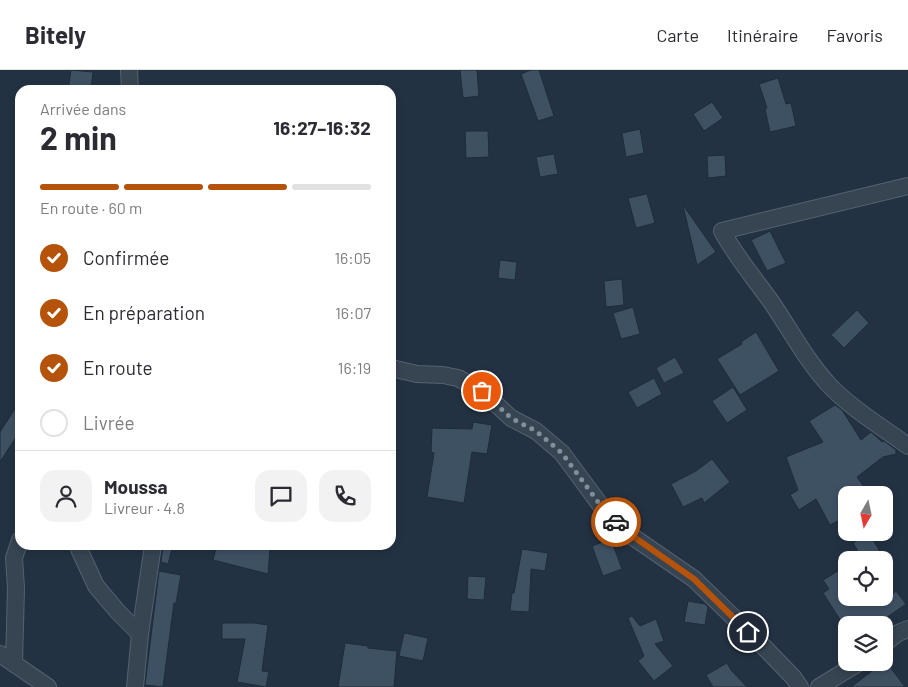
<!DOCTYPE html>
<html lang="fr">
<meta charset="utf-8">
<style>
:root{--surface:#fff;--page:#f2f2f3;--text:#2b2b33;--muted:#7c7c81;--line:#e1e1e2;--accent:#b45309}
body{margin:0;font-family:Barlow,sans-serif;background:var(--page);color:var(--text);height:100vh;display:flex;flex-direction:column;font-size:19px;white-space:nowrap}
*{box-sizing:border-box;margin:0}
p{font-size:16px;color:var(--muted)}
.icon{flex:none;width:28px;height:28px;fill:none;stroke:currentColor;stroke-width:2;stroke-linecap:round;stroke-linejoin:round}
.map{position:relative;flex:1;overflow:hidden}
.sheet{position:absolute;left:15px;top:15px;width:381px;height:465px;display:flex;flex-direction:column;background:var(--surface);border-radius:15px;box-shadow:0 2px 8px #0003}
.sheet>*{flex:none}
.needle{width:32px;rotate:189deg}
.buttons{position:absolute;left:838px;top:416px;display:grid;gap:10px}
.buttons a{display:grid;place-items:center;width:55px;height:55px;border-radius:10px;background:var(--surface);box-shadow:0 2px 8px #0003;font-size:25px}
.pin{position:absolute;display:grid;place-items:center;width:42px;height:42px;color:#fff;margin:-21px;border:2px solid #fff;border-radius:50%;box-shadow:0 1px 5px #0007}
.courier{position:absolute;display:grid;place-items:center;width:50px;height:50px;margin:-25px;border:4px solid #b45309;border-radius:50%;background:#fff;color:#222;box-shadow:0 1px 6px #0007}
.summary em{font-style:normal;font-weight:700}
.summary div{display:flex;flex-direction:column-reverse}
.summary{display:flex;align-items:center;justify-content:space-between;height:85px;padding:0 25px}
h1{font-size:32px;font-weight:700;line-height:38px}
.bar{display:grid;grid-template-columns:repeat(4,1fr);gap:8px 5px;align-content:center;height:60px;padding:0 25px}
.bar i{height:6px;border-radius:4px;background:var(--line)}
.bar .current{background:var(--accent)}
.bar p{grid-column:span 4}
.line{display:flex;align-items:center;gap:12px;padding:0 25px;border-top:1px solid var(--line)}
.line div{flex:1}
.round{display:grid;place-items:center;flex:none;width:52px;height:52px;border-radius:15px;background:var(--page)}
ol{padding:0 25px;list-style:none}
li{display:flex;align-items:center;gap:15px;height:55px}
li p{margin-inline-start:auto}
li .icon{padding:5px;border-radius:50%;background:var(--accent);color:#fff;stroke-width:4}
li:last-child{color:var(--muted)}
li i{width:28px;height:28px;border:2px solid var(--line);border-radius:50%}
header{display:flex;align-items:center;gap:30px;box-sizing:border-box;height:70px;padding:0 25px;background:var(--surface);border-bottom:1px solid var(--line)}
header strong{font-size:24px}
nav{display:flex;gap:28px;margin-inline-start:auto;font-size:18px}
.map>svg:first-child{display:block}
</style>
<header>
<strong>Bitely</strong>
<nav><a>Carte</a><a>Itinéraire</a><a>Favoris</a></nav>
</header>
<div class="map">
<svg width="908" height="617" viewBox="0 0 908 617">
<rect width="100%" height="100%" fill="#233243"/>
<!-- building -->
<g fill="#3e5163" stroke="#1e2b3a">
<path d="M 71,0 L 93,2 L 91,20 L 68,20 Z"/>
<path d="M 460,0 L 477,0 L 479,26 L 463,28 Z"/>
<path d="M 531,0 L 539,0 L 554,46 L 538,51 L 521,4 Z"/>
<path d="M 778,8 L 786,34 L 791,33 L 796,56 L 770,62 L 765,39 L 767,38 L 759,14 Z"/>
<path d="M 712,32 L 723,48 L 704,61 L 693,44 Z"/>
<path d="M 640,59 L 644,83 L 626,87 L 622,63 Z"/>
<path d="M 465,61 L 488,61 L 489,87 L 466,88 Z"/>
<path d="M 554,84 L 558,104 L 540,107 L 536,87 Z"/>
<path d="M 725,85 L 726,106 L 708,108 L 707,86 Z"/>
<path d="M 647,124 L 655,153 L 636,158 L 628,128 Z"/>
<path d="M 683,135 L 716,182 L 697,195 L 683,136 Z"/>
<path d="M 770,161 L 786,193 L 767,201 L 751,170 Z"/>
<path d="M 500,190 L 517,192 L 515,210 L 498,208 Z"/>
<path d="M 622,209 L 624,235 L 606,237 L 604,211 Z"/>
<path d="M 633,237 L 640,264 L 621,269 L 613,243 Z"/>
<path d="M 857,240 L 869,253 L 844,278 L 831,265 Z"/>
<path d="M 756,262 L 779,301 L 740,325 L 717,289 L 742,274 L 741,272 Z"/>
<path d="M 675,287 L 684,303 L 664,313 L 656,298 Z"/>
<path d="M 654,308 L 662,324 L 637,338 L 628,322 Z"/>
<path d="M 733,317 L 747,340 L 727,353 L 712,331 Z"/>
<path d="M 20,331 L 20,361 L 0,392 L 0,362 Z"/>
<path d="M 835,335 L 842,340 L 861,370 L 871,362 L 882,372 L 884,371 L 896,380 L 896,384 L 883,387 L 857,407 L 870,425 L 846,425 L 846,447 L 830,455 L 816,429 L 799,440 L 790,425 L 798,420 L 786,387 L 823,372 L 809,351 Z"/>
<path d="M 473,352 L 492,355 L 487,384 L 472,382 L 464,433 L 427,427 L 434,383 L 431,382 L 432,358 L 472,359 Z"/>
<path d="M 712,389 L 730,412 L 704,433 L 702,428 L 683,437 L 671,414 L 696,401 Z"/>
<path d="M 869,463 L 881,483 L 869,490 L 863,490 L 853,473 Z"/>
<path d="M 611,469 L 622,499 L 603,506 L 592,476 Z"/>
<path d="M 163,475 L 173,475 L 168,494 L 161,492 Z"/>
<path d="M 217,475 L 235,475 L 235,476 L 270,479 L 268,504 L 213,490 Z"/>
<path d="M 522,479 L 548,483 L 545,501 L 531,499 L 529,542 L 510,541 L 512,523 L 514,523 Z"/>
<path d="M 846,496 L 846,528 L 887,528 L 896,521 L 906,534 L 876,555 L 846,555 L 846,559 L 823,523 L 829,519 L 823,510 Z"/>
<path d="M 159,501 L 181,505 L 176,533 L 174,533 L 163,617 L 145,615 Z"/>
<path d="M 468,506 L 486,507 L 484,530 L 467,529 Z"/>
<path d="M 688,531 L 705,534 L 708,537 L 705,555 L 684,552 Z"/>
<path d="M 632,546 L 640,556 L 656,549 L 664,571 L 655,574 L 673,596 L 654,611 L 638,591 L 644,586 L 628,548 Z"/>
<path d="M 222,553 L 254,553 L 268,555 L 262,601 L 269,602 L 266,617 L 237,612 L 245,569 L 222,569 Z"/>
<path d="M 404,563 L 428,568 L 423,591 L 399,586 Z"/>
<path d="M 345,573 L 368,576 L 368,578 L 397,581 L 394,617 L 338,617 Z"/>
<path d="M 885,590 L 905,617 L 851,617 L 884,592 Z"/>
<path d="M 727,593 L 731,600 L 747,617 L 713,617 L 706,605 Z"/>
</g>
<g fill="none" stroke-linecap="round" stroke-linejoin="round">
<!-- minor casing -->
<g stroke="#556270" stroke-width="18">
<g id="minor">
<path d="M 129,0 L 130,20"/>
<path d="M 908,116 L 722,161 C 736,187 755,209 772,233 C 791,261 806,290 829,315 C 852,339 882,357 908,376"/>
<path d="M 391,298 L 417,304 L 443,305 L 458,308 L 482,321 L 511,348 L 536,361 L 562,383 L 607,444 L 623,460 L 694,509 L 762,575 L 793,607 L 800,617"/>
<path d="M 79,479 L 96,516 L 118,542 L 140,564"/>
<path d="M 884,574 L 898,563 L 908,559"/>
<path d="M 0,584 L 48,617"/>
<path d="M 14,594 L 16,518 L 14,488 L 20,470"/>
<path d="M 135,617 L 140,564 L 153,475"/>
<path d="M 819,617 L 860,592"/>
</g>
</g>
<!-- minor -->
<use href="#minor" stroke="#374452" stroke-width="16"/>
</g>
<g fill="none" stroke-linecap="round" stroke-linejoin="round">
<!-- done -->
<path stroke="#818e9d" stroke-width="5" stroke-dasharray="0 9" d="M 482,321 L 511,348 L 536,361 L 562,383 L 607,444 L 616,452"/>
<!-- route -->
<path stroke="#b45309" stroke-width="6" d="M 616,452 L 624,460 L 694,509 L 748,562"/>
</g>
</svg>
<div class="buttons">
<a><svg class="needle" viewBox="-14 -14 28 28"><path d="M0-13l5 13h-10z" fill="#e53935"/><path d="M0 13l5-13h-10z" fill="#7c7c81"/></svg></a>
<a><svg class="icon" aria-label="locate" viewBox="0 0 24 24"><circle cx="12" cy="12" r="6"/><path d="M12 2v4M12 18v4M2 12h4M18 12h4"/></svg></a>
<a><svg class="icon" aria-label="layers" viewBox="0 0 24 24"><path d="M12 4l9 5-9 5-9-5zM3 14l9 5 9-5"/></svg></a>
</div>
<div class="pin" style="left:482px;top:321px;background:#ea580c"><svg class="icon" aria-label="bag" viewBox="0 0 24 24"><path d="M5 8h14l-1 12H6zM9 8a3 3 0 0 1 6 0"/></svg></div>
<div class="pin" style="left:748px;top:562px;background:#1f2937"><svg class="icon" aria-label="home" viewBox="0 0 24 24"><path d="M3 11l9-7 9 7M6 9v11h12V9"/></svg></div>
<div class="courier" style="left:616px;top:452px"><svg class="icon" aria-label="car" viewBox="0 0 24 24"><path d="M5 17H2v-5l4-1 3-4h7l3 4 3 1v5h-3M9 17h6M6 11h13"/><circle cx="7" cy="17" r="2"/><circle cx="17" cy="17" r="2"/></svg></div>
<section class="sheet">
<div class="summary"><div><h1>2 min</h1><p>Arrivée dans</p></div><em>16:27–16:32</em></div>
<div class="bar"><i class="current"></i><i class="current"></i><i class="current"></i><i></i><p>En route · 60 m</p></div>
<ol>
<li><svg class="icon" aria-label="check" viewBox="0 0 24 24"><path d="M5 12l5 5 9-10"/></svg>Confirmée<p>16:05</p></li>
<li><svg class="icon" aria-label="check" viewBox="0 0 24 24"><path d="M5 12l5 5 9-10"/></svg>En préparation<p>16:07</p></li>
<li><svg class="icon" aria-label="check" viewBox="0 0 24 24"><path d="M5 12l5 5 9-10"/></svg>En route<p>16:19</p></li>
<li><i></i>Livrée</li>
</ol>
<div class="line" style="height:90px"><a class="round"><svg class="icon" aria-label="person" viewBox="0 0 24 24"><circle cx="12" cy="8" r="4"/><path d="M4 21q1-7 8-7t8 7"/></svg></a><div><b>Moussa</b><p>Livreur · 4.8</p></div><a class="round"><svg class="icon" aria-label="chat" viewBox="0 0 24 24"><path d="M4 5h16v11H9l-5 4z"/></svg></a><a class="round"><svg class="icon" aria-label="phone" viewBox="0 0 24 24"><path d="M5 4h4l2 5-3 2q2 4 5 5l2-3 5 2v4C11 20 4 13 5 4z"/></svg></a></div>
</section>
</div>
